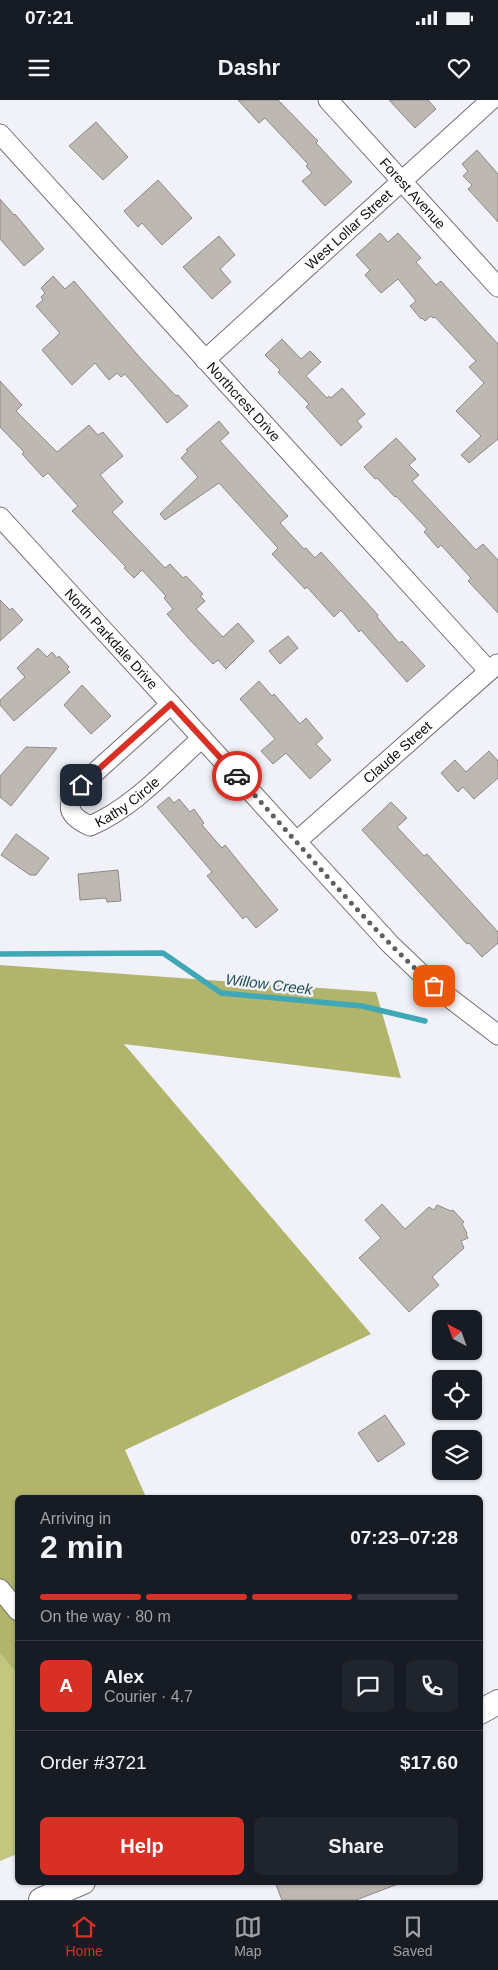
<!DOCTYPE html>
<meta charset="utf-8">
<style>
:root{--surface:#171b24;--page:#20242c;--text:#f1f3f6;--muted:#9ea1a6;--line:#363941;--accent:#d93025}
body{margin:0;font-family:Arial,sans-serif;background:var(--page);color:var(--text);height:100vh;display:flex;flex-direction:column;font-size:19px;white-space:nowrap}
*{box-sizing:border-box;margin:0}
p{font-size:16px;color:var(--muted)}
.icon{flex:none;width:28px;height:28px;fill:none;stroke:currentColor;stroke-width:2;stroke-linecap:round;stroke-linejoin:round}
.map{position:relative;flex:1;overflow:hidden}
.sheet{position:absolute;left:15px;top:1395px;width:468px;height:390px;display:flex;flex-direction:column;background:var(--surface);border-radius:8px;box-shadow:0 1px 4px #0004}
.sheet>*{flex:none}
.needle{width:32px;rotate:319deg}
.buttons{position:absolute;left:432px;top:1210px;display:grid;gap:10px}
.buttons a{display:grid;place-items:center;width:50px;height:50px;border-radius:8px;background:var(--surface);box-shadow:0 1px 4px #0004;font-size:25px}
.pin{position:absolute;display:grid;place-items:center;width:42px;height:42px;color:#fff;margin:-21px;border-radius:10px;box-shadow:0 2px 8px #0006}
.courier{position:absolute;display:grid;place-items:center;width:50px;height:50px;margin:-25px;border:4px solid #d93025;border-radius:50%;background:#fff;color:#222;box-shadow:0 1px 6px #0007}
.headline em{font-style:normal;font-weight:700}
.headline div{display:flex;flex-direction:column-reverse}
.headline{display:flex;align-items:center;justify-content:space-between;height:85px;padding:0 25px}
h1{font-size:32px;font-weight:700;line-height:38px}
.bar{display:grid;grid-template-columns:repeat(4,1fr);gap:8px 5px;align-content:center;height:60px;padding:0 25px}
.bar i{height:6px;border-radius:4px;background:var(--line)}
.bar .selected{background:var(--accent)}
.bar p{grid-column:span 4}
.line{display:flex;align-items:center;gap:12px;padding:0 25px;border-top:1px solid var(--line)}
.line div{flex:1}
.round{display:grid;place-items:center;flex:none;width:52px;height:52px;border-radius:8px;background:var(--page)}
.action{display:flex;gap:10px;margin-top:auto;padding:10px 25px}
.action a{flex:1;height:58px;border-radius:8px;background:var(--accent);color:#fff;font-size:20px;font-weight:700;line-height:58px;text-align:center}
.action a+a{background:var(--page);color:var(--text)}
.status{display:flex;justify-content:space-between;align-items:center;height:35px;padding:0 25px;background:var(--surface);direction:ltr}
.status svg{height:14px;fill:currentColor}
header{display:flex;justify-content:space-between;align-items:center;height:65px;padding:0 25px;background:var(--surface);font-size:22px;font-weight:700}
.tab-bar{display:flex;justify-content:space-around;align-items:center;height:70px;border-top:1px solid var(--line);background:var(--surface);font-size:14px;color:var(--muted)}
.tab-bar a{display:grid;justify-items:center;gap:2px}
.tab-bar .selected{color:var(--accent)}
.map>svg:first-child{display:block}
</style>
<div class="status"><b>07:21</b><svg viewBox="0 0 49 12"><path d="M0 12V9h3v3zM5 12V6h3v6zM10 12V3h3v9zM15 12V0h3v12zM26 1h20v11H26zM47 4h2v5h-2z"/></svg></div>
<header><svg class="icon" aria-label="menu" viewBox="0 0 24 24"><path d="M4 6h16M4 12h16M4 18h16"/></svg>Dashr<svg class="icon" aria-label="heart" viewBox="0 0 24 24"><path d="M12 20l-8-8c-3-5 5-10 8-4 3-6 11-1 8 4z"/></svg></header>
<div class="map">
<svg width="498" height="1800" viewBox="0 0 498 1800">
<rect width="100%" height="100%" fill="#f1f1f9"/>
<!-- green -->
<path fill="#c2c67e" d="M 0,1553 L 18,1573 L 17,1754 L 0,1761 Z"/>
<!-- forest -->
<path fill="#b1b56b" d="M 0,865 L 376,892 L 401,978 L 124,944 L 371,1234 L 125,1350 L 146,1397 L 18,1398 L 17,1573 L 0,1553 Z"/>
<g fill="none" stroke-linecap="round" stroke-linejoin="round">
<!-- stream -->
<path stroke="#3fa7b5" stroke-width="5.5" d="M 0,854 L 163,853 L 221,893 L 362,906 L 425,921"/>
</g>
<!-- building -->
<g fill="#beb8b2" stroke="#8f8984">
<path d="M 238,0 L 278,0 L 318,41 L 316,43 L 352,82 L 325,106 L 302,81 L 312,73 L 306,66 L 308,64 L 265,18 L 259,23 Z"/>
<path d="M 389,0 L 428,0 L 436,9 L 415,28 Z"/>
<path d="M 96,22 L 128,57 L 103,80 L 69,46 Z"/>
<path d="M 477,50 L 498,74 L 498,122 L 468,89 L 472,85 L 463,76 L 468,71 L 462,64 Z"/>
<path d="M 158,80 L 192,118 L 162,145 L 142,123 L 138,127 L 124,111 Z"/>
<path d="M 0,99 L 14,115 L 15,114 L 44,149 L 24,166 L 0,139 Z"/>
<path d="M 380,133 L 388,142 L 398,133 L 421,158 L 416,162 L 436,185 L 441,181 L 498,244 L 498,339 L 469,363 L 461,355 L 481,336 L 456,311 L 484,283 L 469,267 L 476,261 L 435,217 L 433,218 L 431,216 L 425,221 L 422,218 L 421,219 L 410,206 L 416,201 L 398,179 L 381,193 L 365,175 L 370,170 L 356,155 Z"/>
<path d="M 219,136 L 235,155 L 220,169 L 231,182 L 212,199 L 183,167 Z"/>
<path d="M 53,176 L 65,189 L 74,181 L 142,260 L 176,296 L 178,295 L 188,306 L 167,323 L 125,274 L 121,277 L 117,273 L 109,280 L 95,263 L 72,285 L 42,250 L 60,233 L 36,206 L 43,200 L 41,197 L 45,193 L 41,188 Z"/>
<path d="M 282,239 L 301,259 L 310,251 L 321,262 L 306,276 L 327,298 L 329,296 L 331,298 L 342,288 L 365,314 L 357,321 L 362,327 L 341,346 L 306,307 L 309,304 L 278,272 L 280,270 L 265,255 Z"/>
<path d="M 0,281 L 22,305 L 16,311 L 57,352 L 89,325 L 98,335 L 103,332 L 123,356 L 100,375 L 123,402 L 112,412 L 165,468 L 170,464 L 183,478 L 186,476 L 203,494 L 200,496 L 205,501 L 196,509 L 223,537 L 238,523 L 254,541 L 226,569 L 218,560 L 213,564 L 190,540 L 167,514 L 173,509 L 164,498 L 166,496 L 142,470 L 134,478 L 124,468 L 126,467 L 72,411 L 78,406 L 48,373 L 43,377 L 22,354 L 24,352 L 0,327 Z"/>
<path d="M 219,321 L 229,333 L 220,341 L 288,416 L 280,423 L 304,449 L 306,448 L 315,458 L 321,452 L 378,515 L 377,517 L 399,543 L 402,541 L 425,566 L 407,582 L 361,530 L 359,532 L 341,510 L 334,517 L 307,487 L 305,489 L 272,454 L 278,448 L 219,383 L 165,420 L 160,414 L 198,377 L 181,358 L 188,351 L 186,350 Z"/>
<path d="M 396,338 L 416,359 L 409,365 L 419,375 L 412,381 L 476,450 L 483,444 L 498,460 L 498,513 L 468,481 L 471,478 L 441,445 L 438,448 L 424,432 L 427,429 L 396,396 L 395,397 L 377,378 L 375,379 L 364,367 Z"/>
<path d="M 0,500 L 10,510 L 12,508 L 23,520 L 0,541 Z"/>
<path d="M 288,536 L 298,548 L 280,564 L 269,551 Z"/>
<path d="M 38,548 L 47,557 L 52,552 L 57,558 L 59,556 L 69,567 L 67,569 L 70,572 L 14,621 L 0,605 L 0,600 L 25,577 L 17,568 Z"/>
<path d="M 259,581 L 272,596 L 274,594 L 300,624 L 306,618 L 323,638 L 316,644 L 331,660 L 310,679 L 286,653 L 273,664 L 261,651 L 275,639 L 240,599 Z"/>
<path d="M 82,585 L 111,616 L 91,634 L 64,605 Z"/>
<path d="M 26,647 L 57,648 L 11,706 L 0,697 L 0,676 Z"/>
<path d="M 489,651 L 498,661 L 498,678 L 474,699 L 463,687 L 458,692 L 441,673 L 455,660 L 466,672 Z"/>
<path d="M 169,697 L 174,703 L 179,699 L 190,712 L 194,709 L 204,723 L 202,725 L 222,748 L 225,745 L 278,810 L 256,828 L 246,816 L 243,819 L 207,776 L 212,772 L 157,707 Z"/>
<path d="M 391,702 L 407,718 L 397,727 L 424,756 L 427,754 L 498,832 L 498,843 L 482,857 L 469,843 L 467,844 L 362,730 Z"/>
<path d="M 16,734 L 49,758 L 36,775 L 30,775 L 1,755 Z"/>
<path d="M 118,770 L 121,801 L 107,802 L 106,798 L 80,800 L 78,774 Z"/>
<path d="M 382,1104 L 405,1129 L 429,1107 L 434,1110 L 437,1105 L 451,1111 L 453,1110 L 464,1122 L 462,1124 L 467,1133 L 466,1134 L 468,1138 L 461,1141 L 464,1148 L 432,1177 L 439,1185 L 409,1212 L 359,1158 L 381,1138 L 365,1120 Z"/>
<path d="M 385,1315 L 405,1344 L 378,1362 L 358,1333 Z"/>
<path d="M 275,1782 L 398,1782 L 398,1784 L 356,1800 L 282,1800 Z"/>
</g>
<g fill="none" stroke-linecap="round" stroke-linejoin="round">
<!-- minor casing -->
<g stroke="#707077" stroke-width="21">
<g id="minor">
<path id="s1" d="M 328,0 L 498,187"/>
<path id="s2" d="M 0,34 L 489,571"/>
<path id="s3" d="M 205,260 L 491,0"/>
<path id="s4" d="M 0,417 L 390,844 L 434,886 L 498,935"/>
<path id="s5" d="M 171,604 L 81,685 C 65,705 66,715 90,726 C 134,707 167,669 202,638"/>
<path id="s6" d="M 297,741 L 497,564"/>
<path d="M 0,1489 L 18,1511"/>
</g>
</g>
<!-- major casing -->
<g stroke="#707077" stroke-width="26">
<g id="major">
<path d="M 480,1612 L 498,1602"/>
<path d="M 41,1800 L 83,1782"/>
</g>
</g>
<!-- minor -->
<use href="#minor" stroke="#fff" stroke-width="19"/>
<!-- major -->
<use href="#major" stroke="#fff" stroke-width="24"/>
</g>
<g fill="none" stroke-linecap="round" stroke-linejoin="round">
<!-- done -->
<path stroke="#5e5e63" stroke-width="5" stroke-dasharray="0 9" d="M 237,676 C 302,746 363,822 434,886"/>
<!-- route -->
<path stroke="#d93025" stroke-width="6" d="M 81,685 L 171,604 L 237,676"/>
</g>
<g text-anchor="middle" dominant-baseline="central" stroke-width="5" stroke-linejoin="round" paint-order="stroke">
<!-- street labels -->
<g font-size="14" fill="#0f0f12" stroke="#f1f1f9">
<text stroke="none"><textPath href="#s1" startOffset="126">Forest Avenue</textPath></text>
<text stroke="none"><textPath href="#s3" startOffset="194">West Lollar Street</textPath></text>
<text stroke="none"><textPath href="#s2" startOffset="362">Northcrest Drive</textPath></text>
<text stroke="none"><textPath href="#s4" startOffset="165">North Parkdale Drive</textPath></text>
<text stroke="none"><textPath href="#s6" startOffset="134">Claude Street</textPath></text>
<text stroke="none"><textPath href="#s5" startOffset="219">Kathy Circle</textPath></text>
</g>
<!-- water labels -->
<g font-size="15" font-style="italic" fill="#214e54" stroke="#f1f1f9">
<text transform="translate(269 884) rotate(7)">Willow Creek</text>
</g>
</g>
</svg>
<div class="buttons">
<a><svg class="needle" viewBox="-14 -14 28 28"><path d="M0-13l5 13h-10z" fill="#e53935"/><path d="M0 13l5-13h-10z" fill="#9ea1a6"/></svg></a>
<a><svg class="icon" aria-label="locate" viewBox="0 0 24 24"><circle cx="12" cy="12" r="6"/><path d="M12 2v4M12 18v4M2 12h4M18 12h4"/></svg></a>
<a><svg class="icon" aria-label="layers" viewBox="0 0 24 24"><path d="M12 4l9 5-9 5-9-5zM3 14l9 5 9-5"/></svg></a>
</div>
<div class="pin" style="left:434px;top:886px;background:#ea580c"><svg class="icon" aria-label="bag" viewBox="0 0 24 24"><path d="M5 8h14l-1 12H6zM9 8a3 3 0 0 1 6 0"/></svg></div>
<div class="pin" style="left:81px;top:685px;background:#1f2937"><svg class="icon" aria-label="home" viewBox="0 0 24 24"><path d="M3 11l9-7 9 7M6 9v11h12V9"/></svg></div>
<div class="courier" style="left:237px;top:676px"><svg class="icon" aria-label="car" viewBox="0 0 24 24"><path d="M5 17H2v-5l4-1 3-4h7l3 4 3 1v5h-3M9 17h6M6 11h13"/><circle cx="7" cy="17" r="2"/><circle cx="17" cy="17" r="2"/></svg></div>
<section class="sheet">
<div class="headline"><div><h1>2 min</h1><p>Arriving in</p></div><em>07:23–07:28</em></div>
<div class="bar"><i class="selected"></i><i class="selected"></i><i class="selected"></i><i></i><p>On the way · 80 m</p></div>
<div class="line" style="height:90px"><b class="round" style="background:var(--accent);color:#fff">A</b><div><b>Alex</b><p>Courier · 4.7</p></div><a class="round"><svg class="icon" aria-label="chat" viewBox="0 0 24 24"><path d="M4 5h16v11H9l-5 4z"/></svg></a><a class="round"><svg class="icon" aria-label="phone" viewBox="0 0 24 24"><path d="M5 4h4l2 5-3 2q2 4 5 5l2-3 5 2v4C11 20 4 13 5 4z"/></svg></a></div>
<div class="line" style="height:65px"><div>Order #3721</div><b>$17.60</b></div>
<div class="action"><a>Help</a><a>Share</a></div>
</section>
</div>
<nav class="tab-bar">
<a class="selected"><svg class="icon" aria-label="home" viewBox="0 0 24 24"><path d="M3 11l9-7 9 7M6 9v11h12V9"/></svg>Home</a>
<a><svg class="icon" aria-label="map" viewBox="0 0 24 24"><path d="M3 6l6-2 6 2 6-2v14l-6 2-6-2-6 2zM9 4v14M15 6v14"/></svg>Map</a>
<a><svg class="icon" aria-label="saved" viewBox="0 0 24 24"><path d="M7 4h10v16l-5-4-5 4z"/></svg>Saved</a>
</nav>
